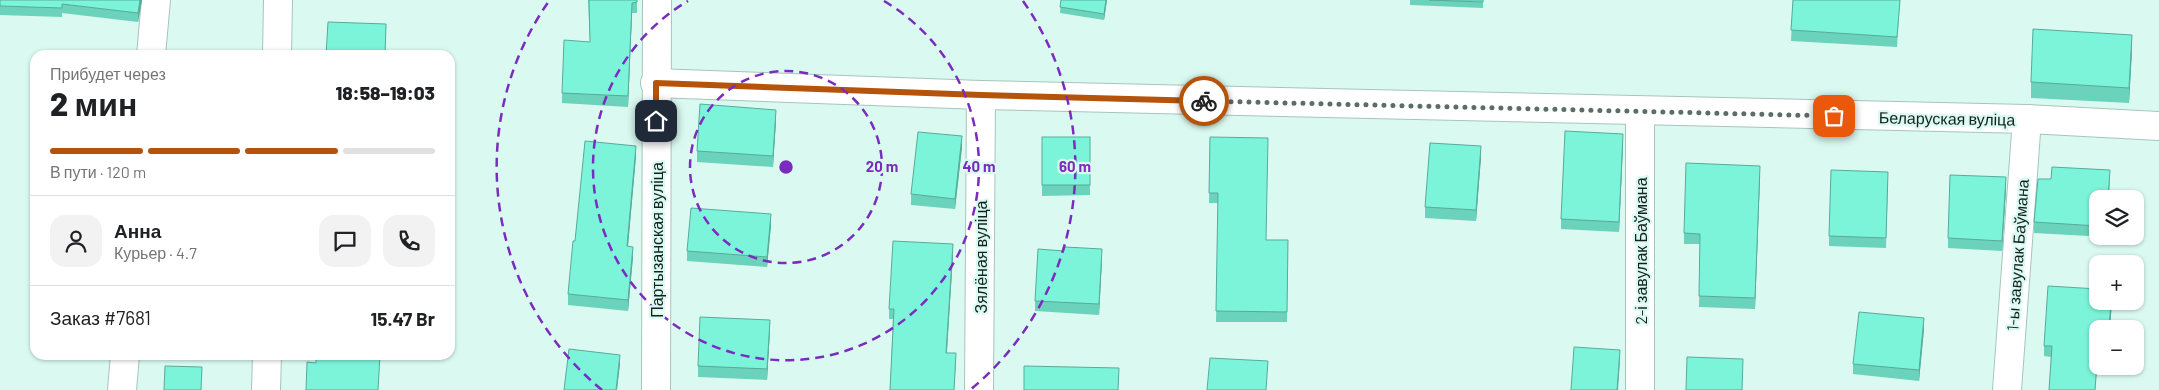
<!DOCTYPE html>
<html lang="ru">
<meta charset="utf-8">
<style>
:root{--surface:#fff;--page:#f2f2f2;--text:#202124;--muted:#757577;--line:#e0e0e0;--accent:#b45309}
body{margin:0;font-family:Barlow,sans-serif;background:var(--page);color:var(--text);height:100vh;display:flex;flex-direction:column;font-size:19px;white-space:nowrap}
*{box-sizing:border-box;margin:0}
p{font-size:16px;color:var(--muted)}
.icon{flex:none;width:28px;height:28px;fill:none;stroke:currentColor;stroke-width:2;stroke-linecap:round;stroke-linejoin:round}
.map{position:relative;flex:1;overflow:hidden}
.details{position:absolute;left:30px;top:50px;width:425px;height:310px;display:flex;flex-direction:column;background:var(--surface);border-radius:15px;box-shadow:0 1px 4px #0004}
.details>*{flex:none}
.controls{position:absolute;left:2089px;top:190px;display:grid;gap:10px}
.controls a{display:grid;place-items:center;width:55px;height:55px;border-radius:10px;background:var(--surface);box-shadow:0 1px 4px #0004;font-size:25px}
.pin{position:absolute;display:grid;place-items:center;width:42px;height:42px;color:#fff;margin:-21px;border-radius:10px;box-shadow:0 2px 8px #0006}
.courier{position:absolute;display:grid;place-items:center;width:50px;height:50px;margin:-25px;border:4px solid #b45309;border-radius:50%;background:#fff;color:#222;box-shadow:0 1px 6px #0007}
.headline em{font-style:normal;font-weight:800}
.headline div{display:flex;flex-direction:column-reverse}
.headline{display:flex;align-items:center;justify-content:space-between;height:85px;padding:0 20px}
h1{font-size:32px;font-weight:800;line-height:38px}
.bar{display:grid;grid-template-columns:repeat(4,1fr);gap:8px 5px;align-content:center;height:60px;padding:0 20px}
.bar i{height:6px;border-radius:4px;background:var(--line)}
.bar .active{background:var(--accent)}
.bar p{grid-column:span 4}
.line{display:flex;align-items:center;gap:12px;padding:0 20px;border-top:1px solid var(--line)}
.line div{flex:1}
.round{display:grid;place-items:center;flex:none;width:52px;height:52px;border-radius:15px;background:var(--page)}
.map>svg:first-child{display:block}
</style>
<div class="map">
<svg width="2159" height="390" viewBox="0 0 2159 390">
<rect width="100%" height="100%" fill="#dafaf1"/>
<g fill="none" stroke-linecap="round" stroke-linejoin="round">
<!-- street casing -->
<g stroke="#a6c5bc" stroke-width="30">
<g id="street">
<path d="M 151,55 L 156,0"/>
<path d="M 277,55 L 278,0"/>
<path d="M 655,83 L 981,95 L 2027,119 L 2159,126"/>
<path d="M 122,390 L 125,355"/>
<path d="M 266,390 L 267,355"/>
<path d="M 656,390 L 657,0"/>
<path d="M 979,390 L 981,95"/>
<path d="M 1640,390 L 1640,112"/>
<path d="M 2007,390 L 2027,119"/>
</g>
</g>
<!-- street -->
<use href="#street" stroke="#fff" stroke-width="28"/>
</g>
<!-- wall -->
<g fill="#6bd2bb">
<path d="M 0,0 L 142,0 L 138,22 L 62,13 L 62,17 L 0,15 Z"/>
<path d="M 588,0 L 637,0 L 637,13 L 632,13 L 628,107 L 562,103 L 562,93 L 590,42 Z"/>
<path d="M 1061,0 L 1107,0 L 1104,20 L 1060,13 Z"/>
<path d="M 1410,0 L 1483,0 L 1483,8 L 1410,5 Z"/>
<path d="M 1793,0 L 1900,0 L 1897,47 L 1791,41 Z"/>
<path d="M 2132,50 L 2129,103 L 2031,98 L 2031,82 Z"/>
<path d="M 776,120 L 773,167 L 697,162 L 697,151 Z"/>
<path d="M 1042,137 L 1090,137 L 1090,195 L 1042,196 Z"/>
<path d="M 1210,137 L 1266,240 L 1288,240 L 1287,322 L 1216,322 L 1218,203 L 1209,203 Z"/>
<path d="M 1623,145 L 1619,232 L 1561,229 L 1561,219 Z"/>
<path d="M 962,147 L 955,209 L 911,205 L 911,194 Z"/>
<path d="M 636,156 L 628,246 L 633,257 L 628,311 L 568,305 L 568,294 L 575,241 Z"/>
<path d="M 1481,157 L 1476,221 L 1425,218 L 1425,207 Z"/>
<path d="M 1760,176 L 1755,309 L 1699,307 L 1700,244 L 1684,244 L 1684,233 Z"/>
<path d="M 2051,179 L 2110,180 L 2109,199 L 2098,199 L 2098,236 L 2107,237 L 2034,233 L 2034,222 Z"/>
<path d="M 1888,182 L 1886,248 L 1829,246 L 1829,236 Z"/>
<path d="M 2006,188 L 2002,251 L 1948,248 L 1948,238 Z"/>
<path d="M 771,225 L 767,267 L 687,261 L 687,251 Z"/>
<path d="M 953,255 L 947,353 L 956,363 L 954,390 L 890,390 L 893,319 L 889,319 L 889,309 Z"/>
<path d="M 1102,259 L 1099,315 L 1035,311 L 1035,301 Z"/>
<path d="M 2098,301 L 2112,301 L 2110,329 L 2098,329 L 2098,360 L 2095,390 L 2049,390 L 2051,357 L 2044,356 L 2044,346 Z"/>
<path d="M 1924,329 L 1919,381 L 1853,374 L 1853,364 Z"/>
<path d="M 770,330 L 767,380 L 698,377 L 698,366 Z"/>
</g>
<!-- shaded-wall -->
<g fill="#57ab99">
<path d="M 140,0 L 142,0 L 138,22 L 138,13 Z"/>
<path d="M 1106,0 L 1107,0 L 1104,20 L 1104,14 Z"/>
<path d="M 632,3 L 632,13 L 628,107 L 628,96 Z"/>
<path d="M 2132,35 L 2132,50 L 2129,103 L 2129,88 Z"/>
<path d="M 776,110 L 776,120 L 773,167 L 773,156 Z"/>
<path d="M 1623,134 L 1623,145 L 1619,232 L 1619,222 Z"/>
<path d="M 962,136 L 962,147 L 955,209 L 955,199 Z"/>
<path d="M 636,146 L 636,156 L 627,257 L 627,246 Z"/>
<path d="M 1481,146 L 1481,157 L 1476,221 L 1476,210 Z"/>
<path d="M 1760,166 L 1760,176 L 1755,309 L 1755,298 Z"/>
<path d="M 2006,177 L 2006,188 L 2002,251 L 2002,241 Z"/>
<path d="M 771,214 L 771,225 L 767,267 L 767,257 Z"/>
<path d="M 953,244 L 953,255 L 946,363 L 946,353 Z"/>
<path d="M 633,247 L 633,257 L 628,311 L 628,300 Z"/>
<path d="M 1102,249 L 1102,259 L 1099,315 L 1099,304 Z"/>
<path d="M 2111,301 L 2112,301 L 2110,329 L 2109,329 Z"/>
<path d="M 1924,318 L 1924,329 L 1919,381 L 1919,370 Z"/>
<path d="M 770,320 L 770,330 L 767,380 L 767,369 Z"/>
<path d="M 1620,350 L 1620,360 L 1618,390 L 1617,390 Z"/>
<path d="M 620,355 L 620,365 L 617,390 L 616,390 Z"/>
</g>
<!-- building -->
<g fill="#7cf4da" stroke="#57ab99">
<path d="M 0,0 L 140,0 L 138,13 L 62,4 L 62,8 L 0,6 Z"/>
<path d="M 589,0 L 637,0 L 637,2 L 632,3 L 628,96 L 562,93 L 564,40 L 590,42 Z"/>
<path d="M 1061,0 L 1106,0 L 1104,14 L 1060,7 Z"/>
<path d="M 1429,0 L 1483,0 L 1483,2 Z"/>
<path d="M 1793,0 L 1900,0 L 1897,37 L 1791,30 Z"/>
<path d="M 328,22 L 386,24 L 385,55 L 326,55 Z"/>
<path d="M 2033,29 L 2132,35 L 2129,88 L 2031,82 Z"/>
<path d="M 700,104 L 776,110 L 773,156 L 697,151 Z"/>
<path d="M 1565,131 L 1623,134 L 1619,222 L 1561,219 Z"/>
<path d="M 918,132 L 962,136 L 955,199 L 911,194 Z"/>
<rect x="1042" y="137" width="48" height="48"/>
<path d="M 1210,137 L 1268,138 L 1266,240 L 1288,240 L 1287,312 L 1216,311 L 1218,193 L 1209,193 Z"/>
<path d="M 585,141 L 636,146 L 627,246 L 633,247 L 628,300 L 568,294 L 573,241 L 575,241 Z"/>
<path d="M 1430,143 L 1481,146 L 1476,210 L 1425,207 Z"/>
<path d="M 1686,163 L 1760,166 L 1755,298 L 1699,296 L 1700,234 L 1684,233 Z"/>
<path d="M 2052,167 L 2110,170 L 2108,199 L 2098,199 L 2098,226 L 2034,222 L 2038,179 L 2051,179 Z"/>
<path d="M 1831,170 L 1888,172 L 1886,238 L 1829,236 Z"/>
<path d="M 1950,175 L 2006,177 L 2002,241 L 1948,238 Z"/>
<path d="M 691,208 L 771,214 L 767,257 L 687,251 Z"/>
<path d="M 893,241 L 953,244 L 946,353 L 956,353 L 954,390 L 890,390 L 894,309 L 889,309 Z"/>
<path d="M 1065,247 L 1102,249 L 1099,304 L 1035,301 L 1038,249 L 1064,251 Z"/>
<path d="M 2048,286 L 2098,289 L 2098,301 L 2111,301 L 2109,329 L 2098,329 L 2098,349 L 2095,390 L 2049,390 L 2052,346 L 2044,346 Z"/>
<path d="M 1859,312 L 1924,318 L 1919,370 L 1853,364 Z"/>
<path d="M 700,317 L 770,320 L 767,369 L 698,366 Z"/>
<path d="M 1574,347 L 1620,350 L 1617,390 L 1571,390 Z"/>
<path d="M 569,349 L 620,355 L 616,390 L 564,390 Z"/>
<path d="M 316,355 L 380,355 L 378,390 L 306,390 L 307,362 L 316,363 Z"/>
<path d="M 1687,357 L 1743,359 L 1742,390 L 1686,390 Z"/>
<path d="M 1210,358 L 1268,361 L 1266,390 L 1207,390 Z"/>
<path d="M 165,366 L 202,367 L 201,390 L 164,390 Z"/>
<path d="M 1024,366 L 1119,368 L 1118,390 L 1024,390 Z"/>
</g>
<g fill="none" stroke-linecap="round" stroke-linejoin="round">
<!-- done -->
<path stroke="#5a6d68" stroke-width="5" stroke-dasharray="0 9" d="M 1204,101 L 1834,116"/>
<!-- route -->
<path stroke="#b45309" stroke-width="6" d="M 656,121 L 656,83 L 981,95 L 1204,101"/>
</g>
<!-- distance rings -->
<g fill="none" stroke="#7b2cbf" stroke-width="2.5" stroke-dasharray="9 6">
<circle cx="786" cy="167" r="96"/>
<path d="M884 1A193 193 0 1 1 688 1"/>
<path d="M602 390A289 289 0 0 1 549 1M1023 1A289 289 0 0 1 970 390"/>
</g>
<g text-anchor="middle" dominant-baseline="central" stroke-width="4.5" stroke-linejoin="round" paint-order="stroke">
<!-- street labels -->
<g font-size="16" fill="#15211e" stroke="#dafaf1">
<text transform="translate(1947 118) rotate(1)">Беларуская вуліца</text>
<text transform="translate(656 240) rotate(-90)">Партызанская вуліца</text>
<text transform="translate(1640 251) rotate(-90)">2-і завулак Баўмана</text>
<text transform="translate(2017 255) rotate(-86)">1-ы завулак Баўмана</text>
<text transform="translate(980 257) rotate(-90)">Зялёная вуліца</text>
</g>
</g>
<circle cx="786" cy="167" r="8" fill="#7b2cbf" stroke="#dafaf1" stroke-width="2.5"/>
<g font-size="15" text-anchor="middle" font-weight="bold" fill="#7b2cbf" stroke="#dafaf1" stroke-width="4.5" stroke-linejoin="round" paint-order="stroke">
<text x="882" y="172">20 m</text>
<text x="979" y="172">40 m</text>
<text x="1075" y="172">60 m</text>
</g>
</svg>
<div class="controls">
<a><svg class="icon" aria-label="layers" viewBox="0 0 24 24"><path d="M12 4l9 5-9 5-9-5zM3 14l9 5 9-5"/></svg></a>
<a>+</a>
<a>−</a>
</div>
<div class="pin" style="left:1834px;top:116px;background:#ea580c"><svg class="icon" aria-label="bag" viewBox="0 0 24 24"><path d="M5 8h14l-1 12H6zM9 8a3 3 0 0 1 6 0"/></svg></div>
<div class="pin" style="left:656px;top:121px;background:#1f2937"><svg class="icon" aria-label="home" viewBox="0 0 24 24"><path d="M3 11l9-7 9 7M6 9v11h12V9"/></svg></div>
<div class="courier" style="left:1204px;top:101px"><svg class="icon" aria-label="bike" viewBox="0 0 24 24"><circle cx="6" cy="16" r="4"/><circle cx="18" cy="16" r="4"/><path d="M6 16l4-8h5l3 8M10 8l3 8H6M13 5h3"/></svg></div>
<section class="details">
<div class="headline"><div><h1>2 мин</h1><p>Прибудет через</p></div><em>18:58–19:03</em></div>
<div class="bar"><i class="active"></i><i class="active"></i><i class="active"></i><i></i><p>В пути · 120 m</p></div>
<div class="line" style="height:90px"><a class="round"><svg class="icon" aria-label="person" viewBox="0 0 24 24"><circle cx="12" cy="8" r="4"/><path d="M4 21q1-7 8-7t8 7"/></svg></a><div><b>Анна</b><p>Курьер · 4.7</p></div><a class="round"><svg class="icon" aria-label="chat" viewBox="0 0 24 24"><path d="M4 5h16v11H9l-5 4z"/></svg></a><a class="round"><svg class="icon" aria-label="phone" viewBox="0 0 24 24"><path d="M5 4h4l2 5-3 2q2 4 5 5l2-3 5 2v4C11 20 4 13 5 4z"/></svg></a></div>
<div class="line" style="height:65px"><div>Заказ #7681</div><b>15.47 Br</b></div>
</section>
</div>
